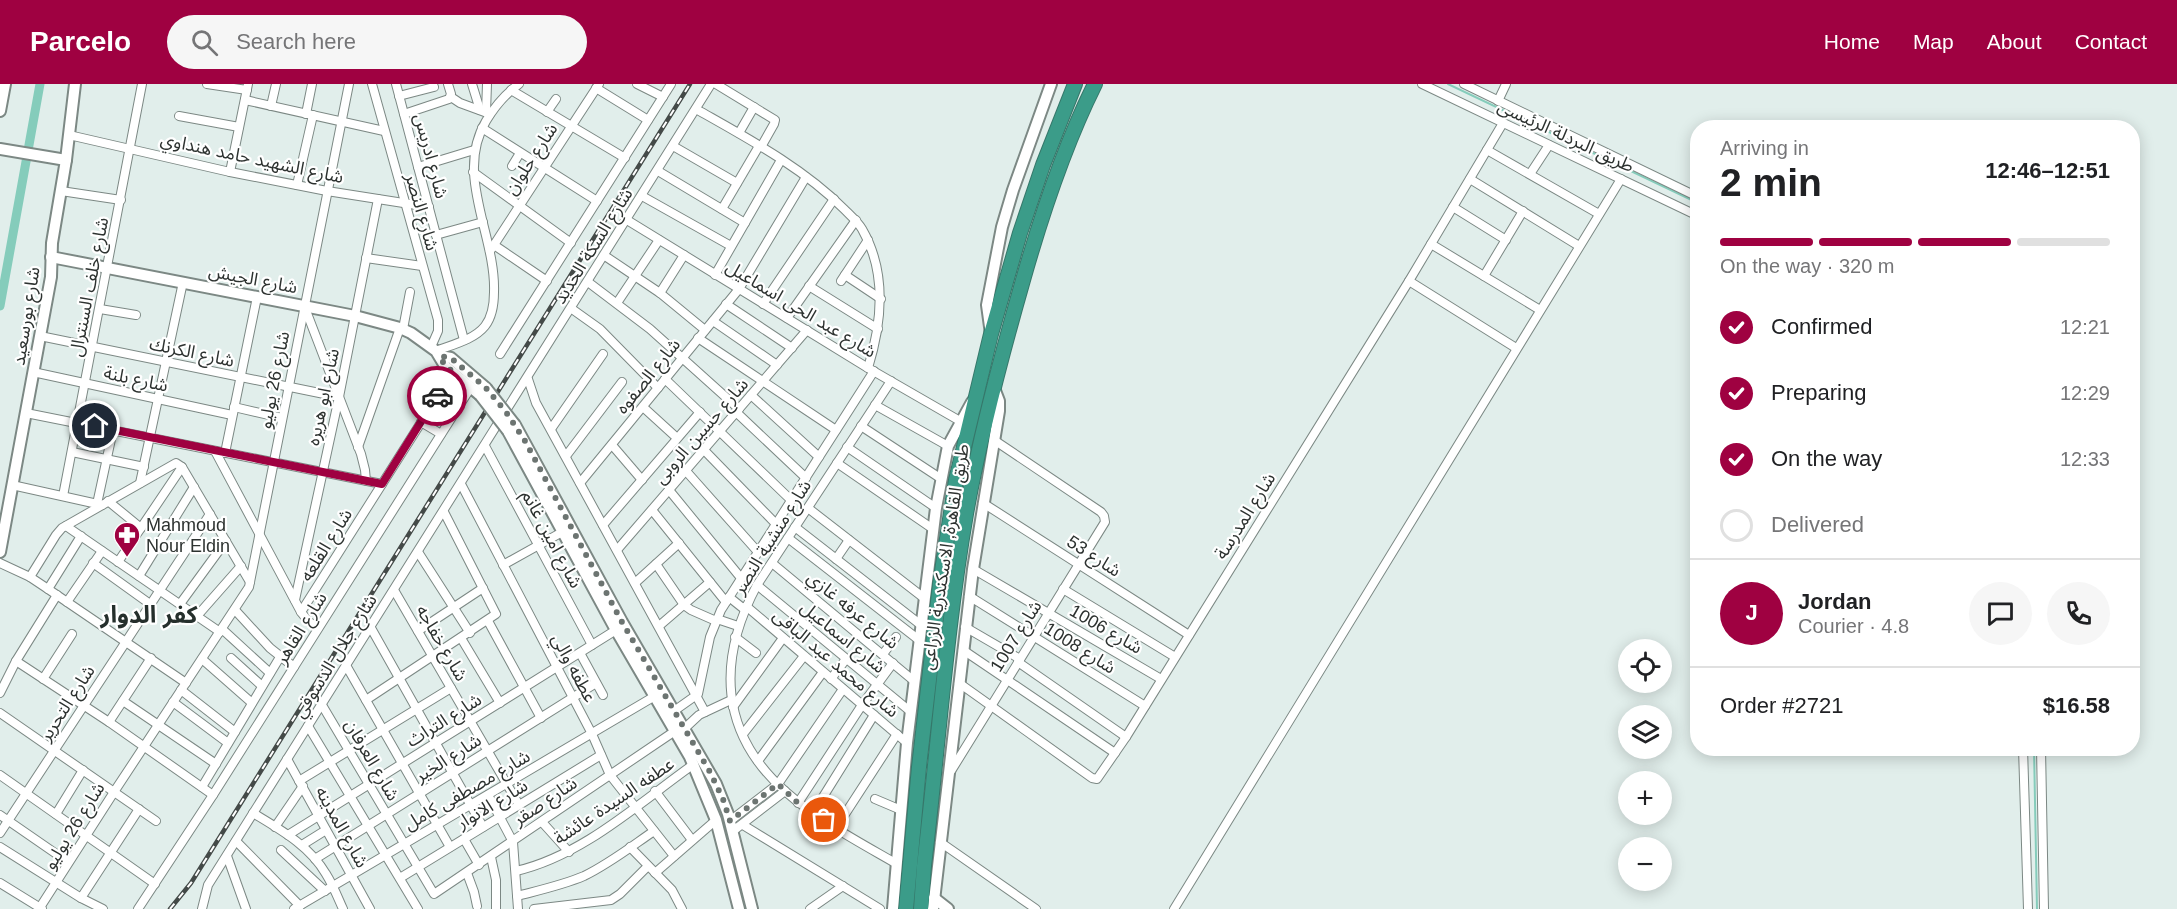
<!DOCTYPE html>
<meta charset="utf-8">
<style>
:root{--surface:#fff;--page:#f6f6f6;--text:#202124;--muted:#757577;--line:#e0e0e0;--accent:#9f0141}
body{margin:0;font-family:Arial,"Noto Sans Arabic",sans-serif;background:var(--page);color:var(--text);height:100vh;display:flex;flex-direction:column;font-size:22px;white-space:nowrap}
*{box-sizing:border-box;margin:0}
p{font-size:20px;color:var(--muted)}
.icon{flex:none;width:33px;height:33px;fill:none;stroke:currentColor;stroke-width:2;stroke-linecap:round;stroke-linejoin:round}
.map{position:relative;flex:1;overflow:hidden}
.panel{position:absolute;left:1690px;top:36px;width:450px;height:636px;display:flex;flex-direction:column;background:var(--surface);border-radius:24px;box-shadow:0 3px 15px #0003}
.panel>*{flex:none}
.fabs{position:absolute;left:1618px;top:555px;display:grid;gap:12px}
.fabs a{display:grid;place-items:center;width:54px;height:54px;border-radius:50%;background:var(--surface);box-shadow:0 3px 15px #0003;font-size:30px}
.pin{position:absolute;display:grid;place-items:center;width:51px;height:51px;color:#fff;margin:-26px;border:3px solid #fff;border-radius:50%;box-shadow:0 2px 6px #0007}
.courier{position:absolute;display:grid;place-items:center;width:60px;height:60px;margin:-30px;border:4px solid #9f0141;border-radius:50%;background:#fff;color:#222;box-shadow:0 2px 8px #0007}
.overview em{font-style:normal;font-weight:700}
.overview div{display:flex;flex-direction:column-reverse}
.overview{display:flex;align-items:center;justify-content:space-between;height:102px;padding:0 30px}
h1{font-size:39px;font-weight:700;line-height:45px}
.bar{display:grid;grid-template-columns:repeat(4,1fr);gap:9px 6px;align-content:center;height:72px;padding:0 30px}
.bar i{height:8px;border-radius:4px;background:var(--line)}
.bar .current{background:var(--accent)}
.bar p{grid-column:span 4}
.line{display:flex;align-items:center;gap:15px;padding:0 30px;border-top:2px solid var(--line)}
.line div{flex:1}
.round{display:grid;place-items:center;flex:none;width:63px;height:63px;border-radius:32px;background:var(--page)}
ol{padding:0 30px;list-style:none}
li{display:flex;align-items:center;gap:18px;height:66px}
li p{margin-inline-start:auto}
li .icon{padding:6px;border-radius:50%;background:var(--accent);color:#fff;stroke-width:4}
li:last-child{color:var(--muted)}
li i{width:33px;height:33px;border:3px solid var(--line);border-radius:50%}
header{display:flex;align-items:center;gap:36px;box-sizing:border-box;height:84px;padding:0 30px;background:var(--accent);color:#fff}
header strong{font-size:28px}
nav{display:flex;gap:33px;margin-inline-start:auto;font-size:21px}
.search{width:420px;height:54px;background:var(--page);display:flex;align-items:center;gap:15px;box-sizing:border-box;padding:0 21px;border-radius:33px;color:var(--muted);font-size:22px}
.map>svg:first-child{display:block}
</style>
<header>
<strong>Parcelo</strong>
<div class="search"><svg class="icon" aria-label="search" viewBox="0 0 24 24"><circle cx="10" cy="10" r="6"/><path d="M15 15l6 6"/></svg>Search here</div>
<nav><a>Home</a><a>Map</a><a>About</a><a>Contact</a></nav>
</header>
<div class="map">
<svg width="2177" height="825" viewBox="0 0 2177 825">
<rect width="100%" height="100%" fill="#e1eeeb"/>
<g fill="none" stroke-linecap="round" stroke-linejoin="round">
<!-- stream -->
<g stroke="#85ccbb" stroke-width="2">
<path d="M 1448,0 L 1698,119"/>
<path d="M 2034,664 L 2037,825"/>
</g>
<!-- canal -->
<path stroke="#85ccbb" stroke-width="9" d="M 0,222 L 40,0"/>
<!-- street casing -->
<g stroke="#7c8884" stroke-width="10">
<g id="street">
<path d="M 207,0 L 247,6"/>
<path d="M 372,0 L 438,236 L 438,247 L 431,263"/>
<path d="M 396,0 L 464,256"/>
<path d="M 472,0 L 480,26"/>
<path d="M 637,0 L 663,13"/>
<path d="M 716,0 L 775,36 L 774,40 L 761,63"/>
<path d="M 1422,0 L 1698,132"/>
<path d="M 1464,0 L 1698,113"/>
<path d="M 596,4 L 648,36"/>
<path d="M 511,6 L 625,74"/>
<path d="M 399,12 L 434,3"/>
<path d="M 451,13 L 460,19 L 490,30"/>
<path d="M 245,16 L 384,47"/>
<path d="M 1498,17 L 1506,0"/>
<path d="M 271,22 L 276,0"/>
<path d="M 696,25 C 747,54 802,83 844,125 C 850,131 858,138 862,145 C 887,188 882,239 868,284"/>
<path d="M 486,28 L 487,0"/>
<path d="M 547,28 L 556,15"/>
<path d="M 306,30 L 312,0"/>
<path d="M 404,30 L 449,15 L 451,10 L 448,0"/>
<path d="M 179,32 L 239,43"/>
<path d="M 482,44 L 597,117"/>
<path d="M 739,49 L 754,23"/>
<path d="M 69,51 L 230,88 L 327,107 L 429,123"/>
<path d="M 673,62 L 737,99"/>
<path d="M 1487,66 L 1599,130"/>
<path d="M 512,82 L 520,69"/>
<path d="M 418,83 L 474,66"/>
<path d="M 658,87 L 745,139"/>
<path d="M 230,88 L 248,0"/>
<path d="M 473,88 L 571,159"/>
<path d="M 1530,90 L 1549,61"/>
<path d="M 1470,95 L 1579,162"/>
<path d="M 297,101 L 313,31"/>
<path d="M 61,107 L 121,116"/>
<path d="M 642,112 L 731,162"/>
<path d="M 1453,123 L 1506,156"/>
<path d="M 722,125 L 759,62"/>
<path d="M 627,136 L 868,284 L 960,337"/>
<path d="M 436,151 L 483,138"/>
<path d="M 1431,160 L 1540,226"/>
<path d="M 494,161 L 547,197"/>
<path d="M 490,167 L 599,0"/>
<path d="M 605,172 L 660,209 L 705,246"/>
<path d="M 366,174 L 422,182"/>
<path d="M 715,191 L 781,76"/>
<path d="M 845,191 L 881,215"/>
<path d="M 1484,192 L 1523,127"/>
<path d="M 841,197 L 868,156"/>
<path d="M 1409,197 L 1516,264"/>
<path d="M 588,198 L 650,245 L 739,325"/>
<path d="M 809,202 L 878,245"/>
<path d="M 660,209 L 684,171"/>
<path d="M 617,219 L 659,156"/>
<path d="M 726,220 L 792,264"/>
<path d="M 763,220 L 834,115"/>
<path d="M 305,224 L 361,370 L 365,386 L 366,397"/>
<path d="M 100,225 L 136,231"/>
<path d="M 572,225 L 600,245 L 658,304"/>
<path d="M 787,234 L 856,136"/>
<path d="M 713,237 L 777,281"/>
<path d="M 403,245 L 410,208"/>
<path d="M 40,252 L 339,313"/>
<path d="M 698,254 L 836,346"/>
<path d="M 436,267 C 451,261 474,256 485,242 C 492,233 494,219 494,208 C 496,151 454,91 486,37 C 495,22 505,10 519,0"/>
<path d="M 500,270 L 671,0"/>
<path d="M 33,288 L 232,331"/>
<path d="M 528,295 L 536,319 L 705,628"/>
<path d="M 665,295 L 791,416"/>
<path d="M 891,297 L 757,501 C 717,576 719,649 786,708 C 819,737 859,758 897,780"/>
<path d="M 751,311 L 819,373"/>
<path d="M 875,321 L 948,362"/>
<path d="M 234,323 L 282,334"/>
<path d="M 643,323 L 677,354"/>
<path d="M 736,328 L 806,394"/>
<path d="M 26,329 L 382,400"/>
<path d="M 421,338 L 441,350"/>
<path d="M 861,342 L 940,394"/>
<path d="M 551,345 L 603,270"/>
<path d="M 612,361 L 642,396"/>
<path d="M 485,362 L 592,561"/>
<path d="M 358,363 L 400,244"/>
<path d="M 847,363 L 936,424"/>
<path d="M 704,366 L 776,440"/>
<path d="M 215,367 L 301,528 L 308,537 L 318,544"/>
<path d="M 72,368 L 144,383"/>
<path d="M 225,369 L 257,213"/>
<path d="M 566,372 L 622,298"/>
<path d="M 837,379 L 933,445"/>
<path d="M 686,387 L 758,468"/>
<path d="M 140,399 L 183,198"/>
<path d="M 580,399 L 739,205 L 806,93"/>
<path d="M 461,400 L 592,650 L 610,691 L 674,772"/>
<path d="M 12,401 L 102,421"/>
<path d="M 669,406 L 741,494"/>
<path d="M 63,412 L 142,0"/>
<path d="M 108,417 L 141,444"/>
<path d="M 983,419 L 1189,551"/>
<path d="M 97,420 L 113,346"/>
<path d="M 808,424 L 924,514"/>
<path d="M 652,426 L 726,518"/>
<path d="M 603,441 L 700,328"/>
<path d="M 66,442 L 220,548"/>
<path d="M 795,443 L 921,541"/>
<path d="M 788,454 L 919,556"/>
<path d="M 617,466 L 807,246"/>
<path d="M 418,468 L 470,549"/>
<path d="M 836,475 L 849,456"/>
<path d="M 118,478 L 182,383"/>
<path d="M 0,479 L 30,493 L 48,505 L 186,599"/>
<path d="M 93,479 L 150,520"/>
<path d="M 772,479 L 914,597"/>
<path d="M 656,480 L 684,521 L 691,526 L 716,537"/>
<path d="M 503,481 L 564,447"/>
<path d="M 973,485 L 1161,595"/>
<path d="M 139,492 L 194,403"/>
<path d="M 30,493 L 56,451 L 62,444 L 176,379 L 182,383 L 250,498"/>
<path d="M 635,499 L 679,459"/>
<path d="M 757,501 L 911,628"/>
<path d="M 48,505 L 81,452"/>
<path d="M 1063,505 L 1175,573"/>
<path d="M 394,506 L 519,721"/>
<path d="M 969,512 L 1145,622"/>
<path d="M 729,513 L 744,525"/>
<path d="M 295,516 L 339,313 L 378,115"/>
<path d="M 67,518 L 102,467"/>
<path d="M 180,520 L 226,457"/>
<path d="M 746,522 L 907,659"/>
<path d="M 235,526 L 270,564 L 294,583"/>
<path d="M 301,528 L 453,288"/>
<path d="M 197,532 L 241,482"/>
<path d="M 717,535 L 738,542"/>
<path d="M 488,537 L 541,634"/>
<path d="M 659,542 L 710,498"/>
<path d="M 965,543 L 1020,575"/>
<path d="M 371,544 L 483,743"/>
<path d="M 222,545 L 270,589"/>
<path d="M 418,547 L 483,504"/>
<path d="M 735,553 L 756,569"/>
<path d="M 461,554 L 500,619"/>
<path d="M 963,566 L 1115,669"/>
<path d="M 580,569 L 603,611"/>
<path d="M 883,570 L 896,553"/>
<path d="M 231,574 L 262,602"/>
<path d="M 202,575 L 252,619"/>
<path d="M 16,577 L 109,638 L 213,711"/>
<path d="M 1018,578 L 1126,653"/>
<path d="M 347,583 L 450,763"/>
<path d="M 43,595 L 72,550"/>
<path d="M 831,595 L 846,575"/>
<path d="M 959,599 L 1092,694 L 1097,695 L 1126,653 L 1409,197 L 1503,39"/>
<path d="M 181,606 L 235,648"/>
<path d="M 0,609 L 16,577 L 57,511"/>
<path d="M 366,616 L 496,530 L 444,428"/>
<path d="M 123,617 L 216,680"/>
<path d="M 173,618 L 228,659"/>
<path d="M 322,621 L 434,810 L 675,647"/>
<path d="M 733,623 L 783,554"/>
<path d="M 674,627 L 698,610 L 710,553 L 721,526 L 874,287"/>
<path d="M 0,629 L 156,737"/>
<path d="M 109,638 L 151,574"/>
<path d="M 308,642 L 418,825"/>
<path d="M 684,645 L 699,631 L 731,616"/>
<path d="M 743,650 L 804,572"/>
<path d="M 2023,664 L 2028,825"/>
<path d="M 2041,664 L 2044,825"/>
<path d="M 287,675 L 370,825"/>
<path d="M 758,677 L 823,588"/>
<path d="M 951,687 L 1105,438 L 1104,432 L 1101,428 L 994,356"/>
<path d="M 0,691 L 155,800"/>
<path d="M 299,697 L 451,604"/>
<path d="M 202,703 L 280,573"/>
<path d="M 655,707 L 692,756"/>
<path d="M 488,711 L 513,758 L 518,825"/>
<path d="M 875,715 L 901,726"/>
<path d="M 798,719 L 862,621 L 893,579"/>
<path d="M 253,729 C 281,746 310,762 326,790 C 333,801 338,814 343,825"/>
<path d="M 813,729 L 874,631"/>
<path d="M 56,730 L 83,686"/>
<path d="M 0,731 L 68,778"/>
<path d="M 730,737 L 778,700 L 843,605"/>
<path d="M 542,738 L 569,768"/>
<path d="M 743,741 L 880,825"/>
<path d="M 275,743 L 303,702"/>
<path d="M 836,744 L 897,650"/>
<path d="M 733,747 L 785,707"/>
<path d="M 0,749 L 210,430"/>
<path d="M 288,751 L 616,546"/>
<path d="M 464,755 L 479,781"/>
<path d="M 236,757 L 300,822"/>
<path d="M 940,758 L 1036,825"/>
<path d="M 302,761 L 326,746"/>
<path d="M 0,763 L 81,814 L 103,825"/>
<path d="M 630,763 L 672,806 L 682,825"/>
<path d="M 281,766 L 325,807"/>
<path d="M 227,772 L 246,825"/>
<path d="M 491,773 L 496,796 L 496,825"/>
<path d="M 315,775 L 596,599"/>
<path d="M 516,787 C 582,772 639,719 694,680"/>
<path d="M 467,789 L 474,808 L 477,822"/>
<path d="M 655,789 L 716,736"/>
<path d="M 400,794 L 601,671"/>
<path d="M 0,799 L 42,825"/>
<path d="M 517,812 C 540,806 563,801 584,792 C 609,780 632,762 654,747"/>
<path d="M 81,814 L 139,725"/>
<path d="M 39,825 L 114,708 L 249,503 L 349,0"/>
<path d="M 138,825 L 213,711 L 471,303"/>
<path d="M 202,825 L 208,801 L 711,0"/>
<path d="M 294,825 L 655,612"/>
<path d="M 534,825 L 611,816 L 620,810 L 648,782"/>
<path d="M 810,825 L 843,802"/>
<path d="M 1174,825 L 1621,95"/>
</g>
</g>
<!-- secondary casing -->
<g stroke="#7c8884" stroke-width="14">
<g id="secondary">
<path d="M 0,27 L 5,0"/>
<path d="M 0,65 L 66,76"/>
<path d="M 51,173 L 355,232 L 400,244 L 411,249 L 436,267 L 445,282 L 480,311"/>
<path d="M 991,250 L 987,221 L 1002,143 L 1013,106 L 1051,0"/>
<path d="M 440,272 L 451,274 L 486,304"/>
<path d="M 515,341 L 622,538 L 716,700 L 728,730 L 752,825"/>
<path d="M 508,347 L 616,546 L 690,673 L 716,736 L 739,825"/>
<path d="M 0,468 L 51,193 L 52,159 L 66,76 L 75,0"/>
<path d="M 934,814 L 948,825"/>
<path d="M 893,825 L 907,659 L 936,424 L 948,362 L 972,318"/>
<path d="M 933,825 L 973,485 L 999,327 L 999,317 L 994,304"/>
</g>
</g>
<!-- highway casing -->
<g stroke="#36776a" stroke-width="16">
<g id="highway">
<path d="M 906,825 L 919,683 L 940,500 L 956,396 L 991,250 L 1020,149 L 1043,81 L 1075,0"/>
<path d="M 921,825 L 924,782 C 938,665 946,546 966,430 C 980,351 1001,273 1023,196 C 1042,129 1064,62 1095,0"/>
</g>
</g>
<!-- street -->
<use href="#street" stroke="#fff" stroke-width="8"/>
<!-- secondary -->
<use href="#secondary" stroke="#fff" stroke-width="10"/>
<!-- highway -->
<use href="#highway" stroke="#3b9c89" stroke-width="14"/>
<!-- rail casing -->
<g stroke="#444a48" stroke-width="4.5">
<path id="rail" d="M 170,825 L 191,799 L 690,0"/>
</g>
<!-- rail -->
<use href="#rail" stroke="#fff" stroke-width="2" stroke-dasharray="7" stroke-linecap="butt"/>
<!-- secondary-bridge casing -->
<g stroke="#7c8884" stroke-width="14" stroke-linecap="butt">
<g id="secondary-bridge">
<path d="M 486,304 L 515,341"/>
<path d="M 480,311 L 508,347"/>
</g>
</g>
<!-- secondary-bridge -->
<use href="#secondary-bridge" stroke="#fff" stroke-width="10"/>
</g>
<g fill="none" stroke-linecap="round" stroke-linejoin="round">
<!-- done -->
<path stroke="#6c7471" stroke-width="6" stroke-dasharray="0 10.8" d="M 437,312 L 453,288 L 444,280 L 440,272 L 451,274 L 486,304 L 506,328 L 525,357 L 622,538 L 710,688 L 723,715 L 730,737 L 778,700 L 798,719 L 824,736"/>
<!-- route -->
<path stroke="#9f0141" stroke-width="8" d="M 95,342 L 382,400 L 437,312"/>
</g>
<!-- icons -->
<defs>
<g id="pharmacy-pin" transform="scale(1.35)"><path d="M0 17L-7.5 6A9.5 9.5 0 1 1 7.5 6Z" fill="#9f0141" stroke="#fff"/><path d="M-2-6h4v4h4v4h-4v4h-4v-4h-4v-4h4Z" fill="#fff"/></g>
</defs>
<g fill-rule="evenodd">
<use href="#pharmacy-pin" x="127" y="451"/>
</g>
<g text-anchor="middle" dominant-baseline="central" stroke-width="4.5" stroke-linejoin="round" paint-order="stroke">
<!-- street labels -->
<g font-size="18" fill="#2d3230" stroke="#fff">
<text transform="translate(1566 52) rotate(25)">طريق البردلة الرئيسى</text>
<text transform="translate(431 72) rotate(75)">شارع ادريس</text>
<text transform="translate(252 74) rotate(12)">شارع الشهيد حامد هنداوي</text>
<text transform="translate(531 75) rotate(-57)">شارع حلوان</text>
<text transform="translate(422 128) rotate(74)">شارع النصر</text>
<text transform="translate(593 162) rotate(-58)">شارع السكة الحديد</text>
<text transform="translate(253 195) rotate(11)">شارع الجيش</text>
<text transform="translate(89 203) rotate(-79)">شارع خلف السنترال</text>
<text transform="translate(801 225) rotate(31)">شارع عبد الحى اسماعيل</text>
<text transform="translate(26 232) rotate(-81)">شارع بورسعيد</text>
<text transform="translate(192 268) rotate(12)">شارع الكرنك</text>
<text transform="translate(648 292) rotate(-51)">شارع الصفوه</text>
<text transform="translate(136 295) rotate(12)">شارع بلنة</text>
<text transform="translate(274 296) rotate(-79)">شارع 26 يوليو</text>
<text transform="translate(323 313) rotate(-78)">شارع ابو هريره</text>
<text transform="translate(701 347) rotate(-49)">شارع حسين الروبى</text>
<text transform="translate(1245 432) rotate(-58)">شارع المدرسة</text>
<text transform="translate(772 453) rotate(-58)">شارع منشية النصر</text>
<text transform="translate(552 455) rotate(62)">شارع امين غانم</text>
<text transform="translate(326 461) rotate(-58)">شارع القلعه</text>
<text transform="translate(1094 472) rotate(33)">شارع 53</text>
<text transform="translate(945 473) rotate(-81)">طريق القاهرة, الاسكندرية الزراعى</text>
<text transform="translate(853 526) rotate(39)">شارع عرفه غازي</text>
<text transform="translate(301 544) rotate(-58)">شارع القاهر</text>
<text transform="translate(1106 545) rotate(30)">شارع 1006</text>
<text transform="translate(1016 552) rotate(-58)">شارع 1007</text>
<text transform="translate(843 553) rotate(39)">شارع اسماعيل</text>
<text transform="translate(442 559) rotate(60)">شارع خفاجه</text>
<text transform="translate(1080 564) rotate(32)">شارع 1008</text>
<text transform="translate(335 572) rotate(-58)">شارع جلال الدسوقي</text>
<text transform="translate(836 579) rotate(40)">شارع محمد عبد الباقى</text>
<text transform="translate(574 584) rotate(62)">عطفه والي</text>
<text transform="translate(67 619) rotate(-57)">شارع التحرير</text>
<text transform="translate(444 636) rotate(-32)">شارع التراث</text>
<text transform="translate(448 674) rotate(-32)">شارع الخير</text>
<text transform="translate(372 676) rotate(60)">شارع العرفان</text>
<text transform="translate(467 706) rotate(-30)">شارع مصطفى كامل</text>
<text transform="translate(545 717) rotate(-34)">شارع صقر</text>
<text transform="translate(614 717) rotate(-34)">عطفه السيدة عائشة</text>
<text transform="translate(492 720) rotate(-31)">شارع الانوار</text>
<text transform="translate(74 742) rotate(-58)">شارع 26 يوليو</text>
<text transform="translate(342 743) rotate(61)">شارع المدينه</text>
</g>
<!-- poi labels -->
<g font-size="18" fill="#2d3230" stroke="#fff" text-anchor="start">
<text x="146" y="441">Mahmoud<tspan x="146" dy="21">Nour Eldin</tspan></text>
</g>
<!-- district labels -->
<g font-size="24" font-weight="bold" fill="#252f2c" stroke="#fff">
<text x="149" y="530">كفر الدوار</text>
</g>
</g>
</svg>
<div class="fabs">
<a><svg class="icon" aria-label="locate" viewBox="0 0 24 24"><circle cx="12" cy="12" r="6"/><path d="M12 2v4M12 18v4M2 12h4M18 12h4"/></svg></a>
<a><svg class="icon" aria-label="layers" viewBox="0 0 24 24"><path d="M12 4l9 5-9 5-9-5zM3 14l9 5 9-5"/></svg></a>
<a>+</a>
<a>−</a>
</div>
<div class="pin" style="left:824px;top:736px;background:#ea580c"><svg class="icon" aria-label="bag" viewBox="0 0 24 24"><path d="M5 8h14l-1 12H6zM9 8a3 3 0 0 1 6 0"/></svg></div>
<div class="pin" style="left:95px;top:342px;background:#1f2937"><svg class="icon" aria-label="home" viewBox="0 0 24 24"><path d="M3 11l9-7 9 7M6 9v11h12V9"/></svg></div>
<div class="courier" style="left:437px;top:312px"><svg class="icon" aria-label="car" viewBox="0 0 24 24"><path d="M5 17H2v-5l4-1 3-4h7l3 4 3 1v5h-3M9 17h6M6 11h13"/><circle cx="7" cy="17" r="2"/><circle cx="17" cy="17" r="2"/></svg></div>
<section class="panel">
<div class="overview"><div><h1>2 min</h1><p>Arriving in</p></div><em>12:46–12:51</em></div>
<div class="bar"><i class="current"></i><i class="current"></i><i class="current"></i><i></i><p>On the way · 320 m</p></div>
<ol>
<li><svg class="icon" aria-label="check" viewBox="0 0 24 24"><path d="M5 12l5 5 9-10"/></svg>Confirmed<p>12:21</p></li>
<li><svg class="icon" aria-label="check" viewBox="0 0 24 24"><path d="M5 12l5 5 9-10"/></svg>Preparing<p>12:29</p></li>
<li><svg class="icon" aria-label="check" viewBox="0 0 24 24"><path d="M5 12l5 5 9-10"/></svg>On the way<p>12:33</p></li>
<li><i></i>Delivered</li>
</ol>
<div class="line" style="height:108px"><b class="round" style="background:var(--accent);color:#fff">J</b><div><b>Jordan</b><p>Courier · 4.8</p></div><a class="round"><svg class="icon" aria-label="chat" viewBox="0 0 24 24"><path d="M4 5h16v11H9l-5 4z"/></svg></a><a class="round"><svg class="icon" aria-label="phone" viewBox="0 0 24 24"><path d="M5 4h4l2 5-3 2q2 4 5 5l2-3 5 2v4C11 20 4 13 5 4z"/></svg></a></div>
<div class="line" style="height:78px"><div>Order #2721</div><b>$16.58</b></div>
</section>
</div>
